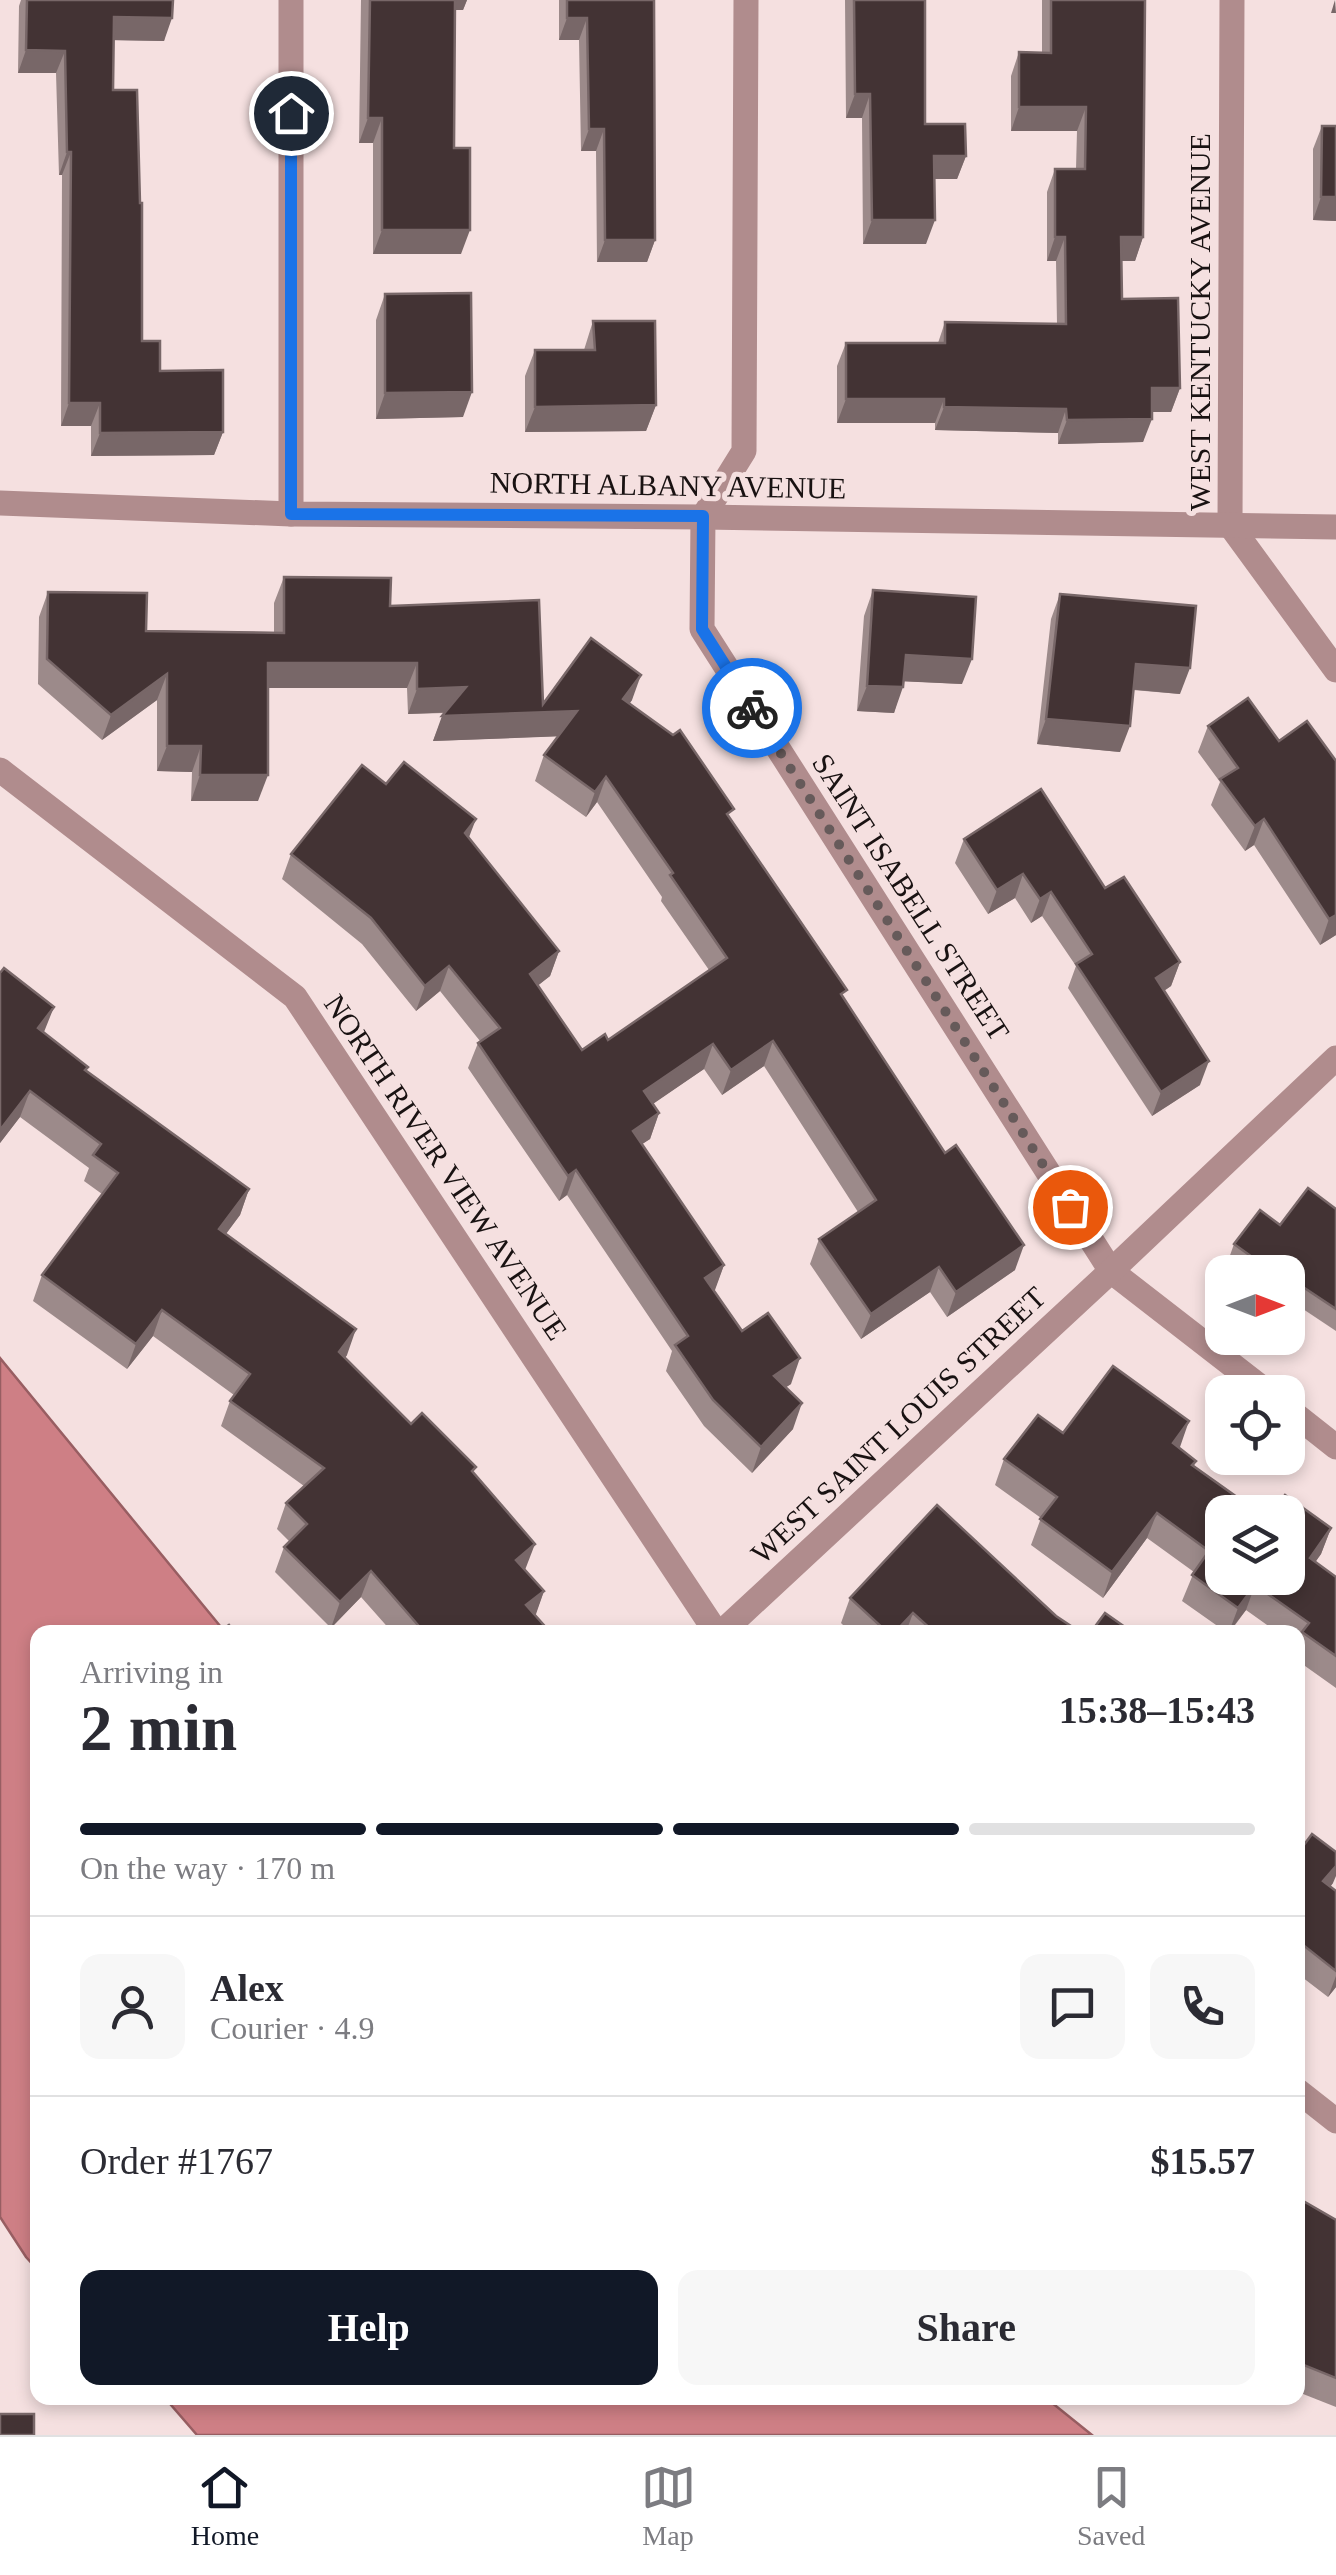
<!DOCTYPE html>
<meta charset="utf-8">
<style>
:root{--surface:#fff;--page:#f7f7f7;--text:#2b2b33;--muted:#7c7c81;--line:#e1e1e2;--accent:#111827}
body{margin:0;font-family:"Times New Roman",serif;background:var(--page);color:var(--text);height:100vh;display:flex;flex-direction:column;font-size:38px;white-space:nowrap}
*{box-sizing:border-box;margin:0}
p{font-size:32px;color:var(--muted)}
.icon{flex:none;width:55px;height:55px;fill:none;stroke:currentColor;stroke-width:2;stroke-linecap:round;stroke-linejoin:round}
.map{position:relative;flex:1;overflow:hidden}
.details{position:absolute;left:30px;top:1625px;width:1275px;height:780px;display:flex;flex-direction:column;background:var(--surface);border-radius:20px;box-shadow:0 5px 15px #0003}
.details>*{flex:none}
.needle{width:65px;rotate:90deg}
.buttons{position:absolute;left:1205px;top:1255px;display:grid;gap:20px}
.buttons a{display:grid;place-items:center;width:100px;height:100px;border-radius:20px;background:var(--surface);box-shadow:0 5px 15px #0003;font-size:50px}
.pin{position:absolute;display:grid;place-items:center;width:85px;height:85px;color:#fff;margin:-42px;border:5px solid #fff;border-radius:50%;box-shadow:0 2px 10px #0007}
.courier{position:absolute;display:grid;place-items:center;width:100px;height:100px;margin:-50px;border:8px solid #1a73e8;border-radius:50%;background:#fff;color:#222;box-shadow:0 2px 12px #0007}
.head em{font-style:normal;font-weight:700}
.head div{display:flex;flex-direction:column-reverse}
.head{display:flex;align-items:center;justify-content:space-between;height:170px;padding:0 50px}
h1{font-size:65px;font-weight:700;line-height:75px}
.bar{display:grid;grid-template-columns:repeat(4,1fr);gap:15px 10px;align-content:center;height:120px;padding:0 50px}
.bar i{height:12px;border-radius:8px;background:var(--line)}
.bar .selected{background:var(--accent)}
.bar p{grid-column:span 4}
.line{display:flex;align-items:center;gap:25px;padding:0 50px;border-top:2px solid var(--line)}
.line div{flex:1}
.round{display:grid;place-items:center;flex:none;width:105px;height:105px;border-radius:20px;background:var(--page)}
.primary-button{display:flex;gap:20px;margin-top:auto;padding:20px 50px}
.primary-button a{flex:1;height:115px;border-radius:20px;background:var(--accent);color:#fff;font-size:40px;font-weight:700;line-height:115px;text-align:center}
.primary-button a+a{background:var(--page);color:var(--text)}
.tabs{display:flex;justify-content:space-around;align-items:center;height:140px;border-top:2px solid var(--line);background:var(--surface);font-size:28px;color:var(--muted)}
.tabs a{display:grid;justify-items:center;gap:5px}
.tabs .selected{color:var(--accent)}
.map>svg:first-child{display:block}
</style>
<div class="map">
<svg width="1336" height="2435" viewBox="0 0 1336 2435">
<rect width="100%" height="100%" fill="#f5e0e0"/>
<!-- water -->
<g fill="#ce7f85" stroke="#985e62" stroke-width="2.5">
<path d="M 0,1358 L 225,1632 L 38,1632 L 37,2269 L 26,2257 L 0,2217 Z"/>
<path d="M 165,2398 L 1046,2398 L 1092,2435 L 197,2435 Z"/>
</g>
<g fill="none" stroke-linecap="round" stroke-linejoin="round">
<!-- minor -->
<g stroke="#b08c8d" stroke-width="25">
<path d="M 291,0 L 291,514"/>
<path d="M 746,0 L 744,451 L 703,517 L 702,629 L 1111,1271 L 1267,1392"/>
<path d="M 1232,0 L 1230,525 L 1336,670"/>
<path d="M 0,503 L 291,514 L 703,517 L 1336,527"/>
<path d="M 0,770 L 295,997 L 716,1632"/>
<path d="M 1288,1409 L 1336,1447"/>
<path d="M 722,1632 L 1111,1271 L 1336,1058"/>
<path d="M 1298,2091 L 1336,2121"/>
</g>
</g>
<!-- wall -->
<g fill="#9c8a8a">
<path d="M 21,0 L 173,0 L 164,41 L 114,40 L 113,90 L 142,341 L 160,371 L 223,432 L 214,455 L 91,456 L 91,426 L 61,426 L 62,175 L 59,175 L 56,73 L 18,73 L 19,6 Z"/>
<path d="M 361,0 L 467,0 L 463,10 L 455,10 L 454,148 L 461,254 L 373,254 L 373,143 L 359,143 Z"/>
<path d="M 559,0 L 654,0 L 655,240 L 647,262 L 597,262 L 596,151 L 581,151 L 579,40 L 559,40 Z"/>
<path d="M 845,0 L 925,0 L 925,124 L 966,156 L 957,179 L 934,179 L 926,244 L 863,244 L 862,118 L 846,118 Z"/>
<path d="M 1042,0 L 1145,0 L 1143,237 L 1135,261 L 1121,261 L 1122,299 L 1180,388 L 1171,412 L 1152,412 L 1143,442 L 1058,444 L 1058,433 L 935,430 L 935,423 L 837,423 L 837,366 L 846,343 L 938,343 L 945,322 L 1057,324 L 1056,261 L 1047,261 L 1047,192 L 1055,169 L 1076,169 L 1077,131 L 1011,131 L 1011,76 L 1019,52 L 1042,53 Z"/>
<path d="M 1322,126 L 1336,126 L 1336,221 L 1313,220 L 1313,149 Z"/>
<path d="M 385,294 L 463,417 L 376,419 L 376,320 Z"/>
<path d="M 593,321 L 656,405 L 646,431 L 525,432 L 525,376 L 535,350 L 584,350 Z"/>
<path d="M 284,577 L 390,606 L 543,704 L 632,700 L 630,703 L 731,819 L 1015,1270 L 947,1317 L 930,1292 L 861,1339 L 810,1264 L 819,1239 L 858,1212 L 764,1066 L 722,1095 L 704,1069 L 652,1104 L 659,1113 L 650,1139 L 642,1144 L 724,1265 L 714,1291 L 742,1331 L 791,1384 L 786,1387 L 793,1429 L 752,1473 L 704,1426 L 666,1371 L 672,1351 L 567,1195 L 559,1201 L 468,1068 L 478,1043 L 480,1041 L 440,991 L 416,1011 L 362,944 L 282,879 L 291,854 L 386,784 L 469,838 L 559,951 L 550,976 L 538,985 L 582,1050 L 608,1040 L 709,970 L 661,901 L 662,897 L 597,802 L 586,817 L 535,781 L 544,755 L 558,736 L 433,741 L 444,713 L 408,714 L 407,688 L 268,688 L 258,801 L 191,801 L 192,772 L 157,771 L 157,700 L 102,740 L 38,684 L 39,617 L 48,592 L 146,631 L 274,632 L 274,603 Z"/>
<path d="M 873,590 L 962,684 L 903,681 L 894,713 L 857,711 L 864,616 Z"/>
<path d="M 1060,594 L 1180,694 L 1133,690 L 1120,752 L 1037,744 L 1051,619 Z"/>
<path d="M 1208,726 L 1279,741 L 1336,761 L 1336,935 L 1320,945 L 1254,845 L 1245,851 L 1211,805 L 1220,782 L 1198,752 Z"/>
<path d="M 964,839 L 1105,888 L 1180,962 L 1171,986 L 1164,991 L 1200,1085 L 1152,1116 L 1068,988 L 1076,966 L 1042,916 L 1031,923 L 1015,898 L 988,914 L 955,863 Z"/>
<path d="M 0,973 L 44,1033 L 88,1067 L 86,1071 L 249,1189 L 240,1215 L 226,1234 L 347,1355 L 345,1358 L 411,1424 L 474,1473 L 525,1570 L 544,1591 L 535,1615 L 550,1632 L 392,1632 L 361,1597 L 331,1628 L 275,1572 L 284,1547 L 290,1542 L 277,1529 L 286,1503 L 304,1486 L 221,1426 L 230,1401 L 234,1395 L 153,1336 L 127,1369 L 33,1301 L 42,1275 L 102,1194 L 84,1181 L 89,1168 L 20,1117 L 0,1143 Z"/>
<path d="M 1336,1209 L 1336,1331 L 1291,1301 L 1288,1306 L 1288,1272 L 1243,1272 L 1228,1261 L 1234,1244 L 1280,1225 Z"/>
<path d="M 1063,1433 L 1179,1448 L 1196,1461 L 1194,1466 L 1222,1512 L 1331,1528 L 1321,1554 L 1315,1562 L 1336,1577 L 1336,1688 L 1298,1661 L 1298,1632 L 1277,1632 L 1246,1610 L 1230,1632 L 1226,1632 L 1182,1601 L 1194,1572 L 1147,1538 L 1103,1598 L 1031,1545 L 1041,1518 L 995,1485 L 1004,1459 Z"/>
<path d="M 850,1598 L 1056,1616 L 1080,1632 L 850,1632 L 841,1623 Z"/>
<path d="M 1298,1853 L 1333,1883 L 1330,1887 L 1336,1891 L 1336,1987 L 1328,1997 L 1298,1974 Z"/>
<path d="M 1298,2215 L 1336,2220 L 1336,2407 L 1298,2392 Z"/>
</g>
<!-- shaded-wall -->
<g fill="#786768">
<path d="M 450,0 L 467,0 L 463,10 L 446,10 Z"/>
<path d="M 1335,0 L 1336,13 L 1331,13 Z"/>
<path d="M 114,17 L 172,18 L 164,41 L 106,40 Z"/>
<path d="M 567,18 L 587,18 L 579,40 L 559,40 Z"/>
<path d="M 26,50 L 65,51 L 56,73 L 18,73 Z"/>
<path d="M 855,94 L 870,94 L 862,118 L 846,118 Z"/>
<path d="M 1019,107 L 1086,107 L 1077,131 L 1011,131 Z"/>
<path d="M 368,118 L 382,118 L 373,143 L 359,143 Z"/>
<path d="M 589,129 L 604,129 L 596,151 L 581,151 Z"/>
<path d="M 67,152 L 71,152 L 62,175 L 59,175 Z"/>
<path d="M 934,156 L 966,156 L 957,179 L 926,179 Z"/>
<path d="M 1321,197 L 1336,197 L 1336,221 L 1313,220 Z"/>
<path d="M 872,220 L 935,220 L 926,244 L 863,244 Z"/>
<path d="M 382,230 L 470,230 L 461,254 L 373,254 Z"/>
<path d="M 1055,237 L 1065,237 L 1056,261 L 1047,261 Z"/>
<path d="M 1121,237 L 1143,237 L 1135,261 L 1112,261 Z"/>
<path d="M 605,240 L 655,240 L 647,262 L 597,262 Z"/>
<path d="M 1152,388 L 1180,388 L 1171,412 L 1143,412 Z"/>
<path d="M 472,392 L 463,417 L 376,419 L 385,393 Z"/>
<path d="M 846,399 L 944,399 L 935,423 L 837,423 Z"/>
<path d="M 69,403 L 100,403 L 91,426 L 61,426 Z"/>
<path d="M 656,405 L 646,431 L 525,432 L 535,407 Z"/>
<path d="M 944,407 L 1066,409 L 1058,433 L 935,430 Z"/>
<path d="M 1152,419 L 1143,442 L 1058,444 L 1067,420 Z"/>
<path d="M 223,432 L 214,455 L 91,456 L 100,433 Z"/>
<path d="M 906,655 L 972,659 L 962,684 L 896,681 Z"/>
<path d="M 268,663 L 417,663 L 407,688 L 259,688 Z"/>
<path d="M 1136,664 L 1190,668 L 1180,694 L 1127,689 Z"/>
<path d="M 167,674 L 157,700 L 102,740 L 111,715 Z"/>
<path d="M 641,675 L 632,700 L 614,724 L 623,699 Z"/>
<path d="M 867,686 L 903,687 L 894,713 L 857,711 Z"/>
<path d="M 466,687 L 456,712 L 408,714 L 417,689 Z"/>
<path d="M 577,711 L 567,736 L 433,741 L 442,716 Z"/>
<path d="M 1046,719 L 1130,726 L 1120,752 L 1037,744 Z"/>
<path d="M 167,746 L 201,746 L 192,772 L 157,771 Z"/>
<path d="M 200,775 L 268,775 L 258,801 L 191,801 Z"/>
<path d="M 606,777 L 597,802 L 586,817 L 595,792 Z"/>
<path d="M 476,819 L 466,845 L 465,833 Z"/>
<path d="M 1264,819 L 1254,845 L 1245,851 L 1255,826 Z"/>
<path d="M 1023,874 L 1015,898 L 988,914 L 997,890 Z"/>
<path d="M 1051,892 L 1042,916 L 1031,923 L 1040,899 Z"/>
<path d="M 1336,915 L 1336,935 L 1320,945 L 1329,919 Z"/>
<path d="M 559,951 L 550,976 L 521,999 L 530,974 Z"/>
<path d="M 1180,962 L 1171,986 L 1147,1002 L 1156,978 Z"/>
<path d="M 449,966 L 440,991 L 416,1011 L 425,986 Z"/>
<path d="M 54,1007 L 44,1032 L 38,1028 Z"/>
<path d="M 773,1041 L 764,1066 L 722,1095 L 731,1070 Z"/>
<path d="M 713,1044 L 704,1069 L 634,1117 L 644,1091 Z"/>
<path d="M 1209,1061 L 1200,1085 L 1152,1116 L 1161,1092 Z"/>
<path d="M 30,1091 L 20,1117 L 0,1143 L 0,1130 Z"/>
<path d="M 659,1113 L 650,1139 L 624,1156 L 633,1131 Z"/>
<path d="M 576,1170 L 567,1195 L 559,1201 L 568,1176 Z"/>
<path d="M 249,1189 L 240,1215 L 210,1255 L 219,1229 Z"/>
<path d="M 1024,1245 L 1015,1270 L 947,1317 L 956,1292 Z"/>
<path d="M 724,1265 L 715,1290 L 696,1303 L 705,1278 Z"/>
<path d="M 939,1267 L 930,1292 L 861,1339 L 871,1314 Z"/>
<path d="M 162,1310 L 153,1336 L 127,1369 L 136,1344 Z"/>
<path d="M 356,1329 L 347,1355 L 330,1378 L 339,1352 Z"/>
<path d="M 800,1358 L 791,1384 L 765,1401 L 774,1376 Z"/>
<path d="M 802,1403 L 793,1429 L 752,1473 L 761,1447 Z"/>
<path d="M 1189,1421 L 1180,1447 L 1164,1469 L 1173,1443 Z"/>
<path d="M 1157,1513 L 1147,1538 L 1103,1598 L 1112,1572 Z"/>
<path d="M 1331,1528 L 1321,1554 L 1300,1584 L 1310,1558 Z"/>
<path d="M 535,1544 L 525,1570 L 516,1560 Z"/>
<path d="M 371,1571 L 361,1597 L 331,1628 L 340,1602 Z"/>
<path d="M 1255,1585 L 1246,1610 L 1229,1632 L 1238,1608 Z"/>
<path d="M 544,1591 L 535,1617 L 526,1605 Z"/>
<path d="M 913,1613 L 906,1632 L 895,1632 Z"/>
<path d="M 1336,1866 L 1336,1876 L 1333,1883 L 1314,1907 L 1323,1881 Z"/>
<path d="M 1336,1976 L 1336,1987 L 1328,1997 Z"/>
</g>
<!-- building -->
<g fill="#433334" stroke="#786768" stroke-width="2.5">
<path d="M 27,0 L 173,0 L 172,18 L 114,17 L 113,90 L 137,90 L 140,203 L 142,203 L 142,341 L 160,341 L 160,371 L 223,370 L 223,432 L 100,433 L 100,403 L 69,403 L 71,152 L 67,152 L 65,51 L 26,50 Z"/>
<path d="M 370,0 L 455,0 L 454,148 L 470,148 L 470,230 L 382,230 L 382,118 L 368,118 Z"/>
<path d="M 567,0 L 654,0 L 655,240 L 605,240 L 604,129 L 589,129 L 587,18 L 567,18 Z"/>
<path d="M 854,0 L 925,0 L 925,124 L 965,124 L 966,156 L 934,156 L 935,220 L 872,220 L 870,94 L 855,94 Z"/>
<path d="M 1051,0 L 1145,0 L 1143,237 L 1121,237 L 1122,299 L 1178,298 L 1180,388 L 1152,388 L 1152,419 L 1067,420 L 1066,409 L 944,407 L 944,399 L 846,399 L 846,343 L 945,343 L 945,322 L 1066,324 L 1065,237 L 1055,237 L 1055,169 L 1085,169 L 1086,107 L 1019,107 L 1019,52 L 1051,53 Z"/>
<path d="M 1322,126 L 1336,126 L 1336,197 L 1321,197 Z"/>
<path d="M 471,293 L 472,392 L 385,393 L 385,294 Z"/>
<path d="M 593,321 L 655,321 L 656,405 L 535,407 L 535,350 L 595,350 Z"/>
<path d="M 284,577 L 391,578 L 390,606 L 539,600 L 543,704 L 591,638 L 641,675 L 623,699 L 673,735 L 680,730 L 734,809 L 727,814 L 847,990 L 841,994 L 945,1153 L 956,1145 L 1024,1245 L 956,1292 L 939,1267 L 871,1314 L 819,1239 L 876,1200 L 773,1041 L 731,1070 L 713,1044 L 644,1091 L 659,1113 L 633,1131 L 724,1265 L 705,1278 L 742,1331 L 768,1313 L 800,1358 L 774,1376 L 802,1403 L 761,1447 L 713,1400 L 675,1345 L 688,1336 L 576,1170 L 568,1176 L 478,1043 L 500,1028 L 449,966 L 425,986 L 371,918 L 291,854 L 362,765 L 386,784 L 404,762 L 476,819 L 465,833 L 559,951 L 530,974 L 582,1050 L 605,1034 L 608,1040 L 727,958 L 670,875 L 673,873 L 606,777 L 595,792 L 544,755 L 577,711 L 442,716 L 466,687 L 417,689 L 417,663 L 268,663 L 268,775 L 200,775 L 201,746 L 167,746 L 167,674 L 111,715 L 47,659 L 48,592 L 147,593 L 146,631 L 284,633 Z"/>
<path d="M 873,590 L 976,597 L 972,659 L 906,655 L 903,687 L 867,686 Z"/>
<path d="M 1060,594 L 1196,606 L 1190,668 L 1136,664 L 1130,726 L 1046,719 Z"/>
<path d="M 1248,698 L 1279,741 L 1307,721 L 1336,761 L 1336,915 L 1329,919 L 1264,819 L 1255,826 L 1220,779 L 1238,768 L 1208,726 Z"/>
<path d="M 1041,789 L 1105,888 L 1124,877 L 1180,962 L 1156,978 L 1209,1061 L 1161,1092 L 1076,964 L 1092,954 L 1051,892 L 1040,899 L 1023,874 L 997,890 L 964,839 Z"/>
<path d="M 4,968 L 54,1007 L 38,1028 L 88,1067 L 85,1070 L 249,1189 L 219,1229 L 356,1329 L 339,1352 L 411,1424 L 422,1413 L 476,1467 L 472,1471 L 535,1544 L 516,1560 L 544,1591 L 526,1605 L 550,1632 L 424,1632 L 371,1571 L 340,1602 L 284,1547 L 307,1524 L 286,1503 L 324,1468 L 230,1401 L 250,1374 L 162,1310 L 136,1344 L 42,1275 L 118,1173 L 93,1155 L 101,1144 L 30,1091 L 0,1130 L 0,973 Z"/>
<path d="M 1308,1188 L 1336,1209 L 1336,1309 L 1297,1283 L 1294,1288 L 1288,1284 L 1288,1272 L 1273,1272 L 1234,1244 L 1260,1210 L 1280,1225 Z"/>
<path d="M 1113,1366 L 1189,1421 L 1173,1443 L 1196,1461 L 1192,1465 L 1258,1512 L 1222,1512 L 1222,1578 L 1288,1578 L 1288,1512 L 1272,1512 L 1285,1495 L 1331,1528 L 1310,1558 L 1336,1577 L 1336,1656 L 1302,1632 L 1309,1623 L 1255,1585 L 1238,1608 L 1192,1575 L 1209,1551 L 1157,1513 L 1112,1572 L 1040,1519 L 1057,1497 L 1004,1459 L 1038,1415 L 1063,1433 Z"/>
<path d="M 937,1505 L 1056,1616 L 1080,1632 L 934,1632 L 913,1613 L 895,1632 L 887,1632 L 850,1598 Z"/>
<path d="M 1105,1613 L 1132,1632 L 1091,1632 Z"/>
<path d="M 229,1625 L 235,1632 L 219,1632 Z"/>
<path d="M 1312,1834 L 1336,1852 L 1336,1866 L 1323,1881 L 1336,1891 L 1336,1971 L 1298,1941 L 1298,1853 Z"/>
<path d="M 1305,2202 L 1336,2220 L 1336,2378 L 1299,2363 L 1298,2365 L 1298,2215 Z"/>
<rect x="0" y="2414" width="34" height="21"/>
</g>
<g fill="none" stroke-linecap="round" stroke-linejoin="round">
<!-- done -->
<path stroke="#665a5a" stroke-width="10" stroke-dasharray="0 18" d="M 752,708 L 1070,1207"/>
<!-- route -->
<path stroke="#1a73e8" stroke-width="12" d="M 291,113 L 291,514 L 703,516 L 702,629 L 752,708"/>
</g>
<g text-anchor="middle" dominant-baseline="central" stroke-width="10" stroke-linejoin="round" paint-order="stroke">
<!-- street labels -->
<g font-size="30" fill="#191212" stroke="#f5e0e0">
<text transform="translate(1199 322) rotate(-90)">WEST KENTUCKY AVENUE</text>
<text transform="translate(668 485) rotate(1)">NORTH ALBANY AVENUE</text>
<text transform="translate(911 897) rotate(57)">SAINT ISABELL STREET</text>
<text transform="translate(446 1167) rotate(56)">NORTH RIVER VIEW AVENUE</text>
<text transform="translate(898 1425) rotate(-43)">WEST SAINT LOUIS STREET</text>
</g>
</g>
</svg>
<div class="buttons">
<a><svg class="needle" viewBox="-14 -14 28 28"><path d="M0-13l5 13h-10z" fill="#e53935"/><path d="M0 13l5-13h-10z" fill="#7c7c81"/></svg></a>
<a><svg class="icon" aria-label="locate" viewBox="0 0 24 24"><circle cx="12" cy="12" r="6"/><path d="M12 2v4M12 18v4M2 12h4M18 12h4"/></svg></a>
<a><svg class="icon" aria-label="layers" viewBox="0 0 24 24"><path d="M12 4l9 5-9 5-9-5zM3 14l9 5 9-5"/></svg></a>
</div>
<div class="pin" style="left:1070px;top:1207px;background:#ea580c"><svg class="icon" aria-label="bag" viewBox="0 0 24 24"><path d="M5 8h14l-1 12H6zM9 8a3 3 0 0 1 6 0"/></svg></div>
<div class="pin" style="left:291px;top:113px;background:#1f2937"><svg class="icon" aria-label="home" viewBox="0 0 24 24"><path d="M3 11l9-7 9 7M6 9v11h12V9"/></svg></div>
<div class="courier" style="left:752px;top:708px"><svg class="icon" aria-label="bike" viewBox="0 0 24 24"><circle cx="6" cy="16" r="4"/><circle cx="18" cy="16" r="4"/><path d="M6 16l4-8h5l3 8M10 8l3 8H6M13 5h3"/></svg></div>
<section class="details">
<div class="head"><div><h1>2 min</h1><p>Arriving in</p></div><em>15:38–15:43</em></div>
<div class="bar"><i class="selected"></i><i class="selected"></i><i class="selected"></i><i></i><p>On the way · 170 m</p></div>
<div class="line" style="height:180px"><a class="round"><svg class="icon" aria-label="person" viewBox="0 0 24 24"><circle cx="12" cy="8" r="4"/><path d="M4 21q1-7 8-7t8 7"/></svg></a><div><b>Alex</b><p>Courier · 4.9</p></div><a class="round"><svg class="icon" aria-label="chat" viewBox="0 0 24 24"><path d="M4 5h16v11H9l-5 4z"/></svg></a><a class="round"><svg class="icon" aria-label="phone" viewBox="0 0 24 24"><path d="M5 4h4l2 5-3 2q2 4 5 5l2-3 5 2v4C11 20 4 13 5 4z"/></svg></a></div>
<div class="line" style="height:130px"><div>Order #1767</div><b>$15.57</b></div>
<div class="primary-button"><a>Help</a><a>Share</a></div>
</section>
</div>
<nav class="tabs">
<a class="selected"><svg class="icon" aria-label="home" viewBox="0 0 24 24"><path d="M3 11l9-7 9 7M6 9v11h12V9"/></svg>Home</a>
<a><svg class="icon" aria-label="map" viewBox="0 0 24 24"><path d="M3 6l6-2 6 2 6-2v14l-6 2-6-2-6 2zM9 4v14M15 6v14"/></svg>Map</a>
<a><svg class="icon" aria-label="saved" viewBox="0 0 24 24"><path d="M7 4h10v16l-5-4-5 4z"/></svg>Saved</a>
</nav>
